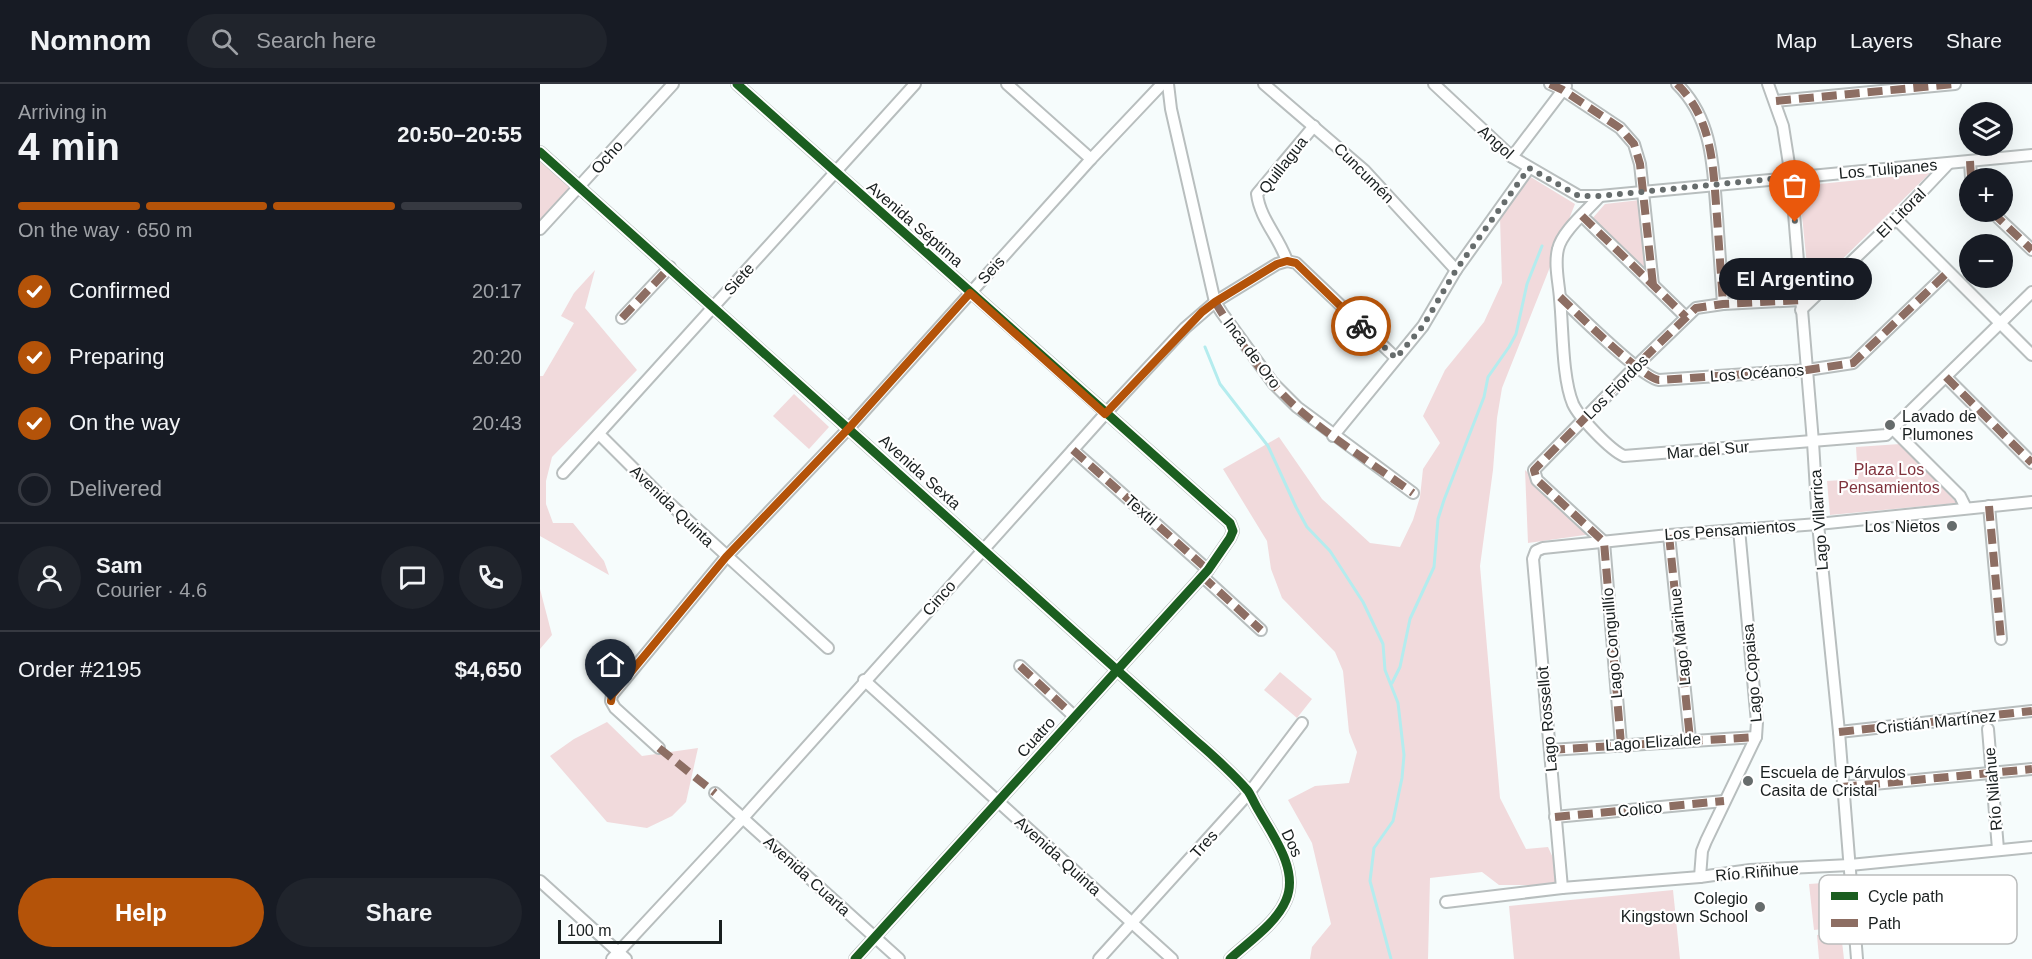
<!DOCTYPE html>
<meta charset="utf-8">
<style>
:root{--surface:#171b24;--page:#20242c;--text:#f1f3f6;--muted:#9ea1a6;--line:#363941;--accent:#b45309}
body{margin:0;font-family:Helvetica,sans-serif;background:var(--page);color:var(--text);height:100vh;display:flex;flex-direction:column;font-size:22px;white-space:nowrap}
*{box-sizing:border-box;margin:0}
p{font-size:20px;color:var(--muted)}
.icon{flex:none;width:33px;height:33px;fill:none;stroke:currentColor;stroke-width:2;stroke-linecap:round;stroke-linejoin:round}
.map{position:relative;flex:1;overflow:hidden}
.drawer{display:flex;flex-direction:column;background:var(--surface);width:540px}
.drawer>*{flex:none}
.fabs{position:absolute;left:1419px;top:18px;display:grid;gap:12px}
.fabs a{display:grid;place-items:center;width:54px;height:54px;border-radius:50%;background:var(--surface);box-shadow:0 6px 24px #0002;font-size:30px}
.scale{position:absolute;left:18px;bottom:15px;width:164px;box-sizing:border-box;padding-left:6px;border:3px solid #191f1f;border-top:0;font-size:16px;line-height:21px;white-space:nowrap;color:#191f1f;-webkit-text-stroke:4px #fff;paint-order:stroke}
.pin{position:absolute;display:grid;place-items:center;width:51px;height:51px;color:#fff;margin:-62px -26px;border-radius:50% 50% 50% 0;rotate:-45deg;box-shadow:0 0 6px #0007}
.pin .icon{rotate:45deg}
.courier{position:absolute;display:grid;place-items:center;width:60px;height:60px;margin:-30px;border:4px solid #b45309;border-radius:50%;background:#fff;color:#222;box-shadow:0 2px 8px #0007}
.bubble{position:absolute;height:42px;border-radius:21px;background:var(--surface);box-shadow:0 6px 24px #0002;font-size:20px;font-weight:600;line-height:42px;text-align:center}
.head em{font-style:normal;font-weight:600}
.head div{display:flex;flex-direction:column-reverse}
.head{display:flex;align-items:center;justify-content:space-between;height:102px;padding:0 18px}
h1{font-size:39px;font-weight:600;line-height:45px}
.bar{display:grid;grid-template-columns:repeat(4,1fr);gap:9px 6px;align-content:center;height:72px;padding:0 18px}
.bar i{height:8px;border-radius:4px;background:var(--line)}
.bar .current{background:var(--accent)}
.bar p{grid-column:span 4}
.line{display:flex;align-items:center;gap:15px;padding:0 18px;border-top:2px solid var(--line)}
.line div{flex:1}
.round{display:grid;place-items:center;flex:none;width:63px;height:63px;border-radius:32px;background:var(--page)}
ol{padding:0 18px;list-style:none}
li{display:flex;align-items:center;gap:18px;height:66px}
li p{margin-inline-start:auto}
li .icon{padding:6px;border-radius:50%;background:var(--accent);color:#fff;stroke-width:4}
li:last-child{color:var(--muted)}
li i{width:33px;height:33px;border:3px solid var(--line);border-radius:50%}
.action{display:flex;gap:12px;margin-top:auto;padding:12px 18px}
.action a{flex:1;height:69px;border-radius:36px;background:var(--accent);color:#fff;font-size:24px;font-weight:600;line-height:69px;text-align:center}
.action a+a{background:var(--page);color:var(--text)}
header{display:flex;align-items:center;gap:36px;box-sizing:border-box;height:84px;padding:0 30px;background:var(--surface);border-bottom:2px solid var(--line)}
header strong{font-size:28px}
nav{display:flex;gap:33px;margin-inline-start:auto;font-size:21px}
.search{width:420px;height:54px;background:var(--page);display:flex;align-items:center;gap:15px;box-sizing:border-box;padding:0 21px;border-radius:33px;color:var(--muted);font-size:22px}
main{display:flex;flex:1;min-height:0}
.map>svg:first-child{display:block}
</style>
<header>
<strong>Nomnom</strong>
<div class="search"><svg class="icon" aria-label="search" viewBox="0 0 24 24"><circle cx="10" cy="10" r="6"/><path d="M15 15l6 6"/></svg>Search here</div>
<nav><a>Map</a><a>Layers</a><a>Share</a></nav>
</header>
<main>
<section class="drawer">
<div class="head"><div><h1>4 min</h1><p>Arriving in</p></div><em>20:50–20:55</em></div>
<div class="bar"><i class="current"></i><i class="current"></i><i class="current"></i><i></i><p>On the way · 650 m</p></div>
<ol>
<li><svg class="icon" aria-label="check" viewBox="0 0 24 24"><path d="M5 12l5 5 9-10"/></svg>Confirmed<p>20:17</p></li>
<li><svg class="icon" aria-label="check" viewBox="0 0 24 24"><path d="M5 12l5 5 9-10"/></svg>Preparing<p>20:20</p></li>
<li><svg class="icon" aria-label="check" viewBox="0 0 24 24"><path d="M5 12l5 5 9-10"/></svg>On the way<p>20:43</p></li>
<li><i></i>Delivered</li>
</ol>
<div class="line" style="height:108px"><a class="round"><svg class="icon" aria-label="person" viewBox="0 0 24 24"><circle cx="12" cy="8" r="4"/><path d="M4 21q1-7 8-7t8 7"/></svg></a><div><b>Sam</b><p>Courier · 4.6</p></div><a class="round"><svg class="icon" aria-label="chat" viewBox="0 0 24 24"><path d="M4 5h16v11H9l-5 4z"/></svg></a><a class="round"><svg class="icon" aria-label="phone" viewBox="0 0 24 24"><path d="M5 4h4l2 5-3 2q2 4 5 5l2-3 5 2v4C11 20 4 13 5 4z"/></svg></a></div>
<div class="line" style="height:78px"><div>Order #2195</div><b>$4,650</b></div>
<div class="action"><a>Help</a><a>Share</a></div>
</section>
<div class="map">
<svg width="1492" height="875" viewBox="0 0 1492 875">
<rect width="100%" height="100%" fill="#f6fcfc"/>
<!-- green -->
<g fill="#f1dadc">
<path d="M 0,77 L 29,102 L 28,107 L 0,138 Z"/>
<path d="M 1390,89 L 1276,201 L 1269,201 L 1259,102 Z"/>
<path d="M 989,92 L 1035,120 L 962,304 L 957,334 L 953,386 L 940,482 L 960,714 L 986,765 L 1008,763 L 1015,778 L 1016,798 L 995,801 L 959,801 L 942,788 L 890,794 L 888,875 L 770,875 L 772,863 L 791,840 L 772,759 L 748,716 L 775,702 L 809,699 L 817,668 L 809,648 L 803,587 L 795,568 L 742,514 L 731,485 L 727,457 L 683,385 L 739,353 L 782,415 L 830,459 L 860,463 L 873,436 L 880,413 L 883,385 L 900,359 L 883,332 L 905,286 L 944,238 L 962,199 L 960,134 Z"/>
<path d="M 1100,116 L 1107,189 L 1051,136 L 1065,120 Z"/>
<path d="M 55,186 L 45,224 L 97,286 L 12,373 L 6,397 L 6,420 L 13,439 L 33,439 L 64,477 L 69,491 L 0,452 L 0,292 L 3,292 L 34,239 L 21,232 L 34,209 Z"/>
<path d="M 254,310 L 289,343 L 269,365 L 233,332 Z"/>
<path d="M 1360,360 L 1417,419 L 1290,431 L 1287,397 L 1318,395 L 1316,363 Z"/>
<path d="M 985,386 L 1052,450 L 988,459 Z"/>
<path d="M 0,505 L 12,551 L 0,565 Z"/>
<path d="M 740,588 L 772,615 L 757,634 L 724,606 Z"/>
<path d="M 67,638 L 102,672 L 158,664 L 146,718 L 132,732 L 107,744 L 67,738 L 10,672 L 34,655 Z"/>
<path d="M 1297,798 L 1301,843 L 1274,846 L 1269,800 Z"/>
<path d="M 1133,806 L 1140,875 L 974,875 L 969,822 Z"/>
<path d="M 1301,849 L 1304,875 L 1279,875 L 1277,851 Z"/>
</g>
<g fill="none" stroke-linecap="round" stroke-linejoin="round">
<!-- stream -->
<g stroke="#b4ecee" stroke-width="3">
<path d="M 665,263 L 680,300 L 728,362 L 756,423 L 767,443 L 790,467 L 823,518 L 843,560 L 845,586 L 858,619 L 864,671 L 862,694 L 853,737 L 834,764 L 830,797 L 851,875"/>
<path d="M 852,599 L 860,583 L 870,535 L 894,483 L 898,435 L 904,416 L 944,313 L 948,293 L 969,263 L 976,250 L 987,200 L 1002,162"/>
</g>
<!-- minor casing -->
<g stroke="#b8bebe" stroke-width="14">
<g id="minor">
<path d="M 197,0 L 690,439 L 693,447 L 690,454 L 668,486 L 315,875"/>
<path d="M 467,0 L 551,75"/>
<path d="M 628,0 L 631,25 L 675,218 L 682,229 L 733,299 L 757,323 L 873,409"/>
<path d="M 724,0 L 824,86 L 916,186"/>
<path d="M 894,0 L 972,73 L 1039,112 L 1060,112 L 1492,71"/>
<path d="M 1010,0 L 1023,6 L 1080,44 L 1094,60 L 1100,80 L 1113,201"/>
<path d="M 1137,0 C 1174,36 1173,86 1177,133 C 1179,162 1181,191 1183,220"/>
<path d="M 1228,0 L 1243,42 L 1251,93 L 1273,358 L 1278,440 L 1299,648 L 1317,875"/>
<path d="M 1236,17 L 1415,0"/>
<path d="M 0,68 L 655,656 C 673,672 692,688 708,707 C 712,713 715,721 719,727 C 733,752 759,786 746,816 C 736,840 708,858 690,875"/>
<path d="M 972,73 L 1026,2"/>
<path d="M 1430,77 L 1431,94"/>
<path d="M 1060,112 C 1048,126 1022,147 1018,165 C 1014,181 1019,199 1020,215 C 1023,244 1022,294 1033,320 C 1039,333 1070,366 1084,372 L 1346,351 L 1492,208"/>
<path d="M 1452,128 L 1492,166"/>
<path d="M 1042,132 L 1146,233"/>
<path d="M 1356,135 L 1492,271"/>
<path d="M 0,145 L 133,0"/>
<path d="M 747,177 C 739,153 720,135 717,110 L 774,42"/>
<path d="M 747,177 L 756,179 L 856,274"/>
<path d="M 1020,213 C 1037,229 1102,294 1119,296 L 1267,286 L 1313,279 L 1408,188"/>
<path d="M 1261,226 L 1356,135 L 1408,80"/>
<path d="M 82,234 L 130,183"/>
<path d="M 1406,293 L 1492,379"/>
<path d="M 1353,345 L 1420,412 L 1426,424"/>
<path d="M 59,350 L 117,408 L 288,564"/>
<path d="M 793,352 L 883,242 L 916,186 L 989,84"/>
<path d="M 533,366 L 668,486"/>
<path d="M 23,389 L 375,0"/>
<path d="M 1449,422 L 1461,555"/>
<path d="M 1129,451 L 1150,655"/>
<path d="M 662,492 L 721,546"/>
<path d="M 480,582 L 535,633"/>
<path d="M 324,596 L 632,875"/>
<path d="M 1448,645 L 1458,765"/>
<path d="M 1299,648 L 1492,627"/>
<path d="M 1081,660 L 1064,458 L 997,396 L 994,386 L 1096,282 L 1156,224 L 1183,220 L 1261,216"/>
<path d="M 119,664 L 75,624 L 71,617 L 72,611 L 186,473 L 309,344 L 551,75 L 622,0"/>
<path d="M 1010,666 L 1216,653"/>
<path d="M 1302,703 L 1492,685"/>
<path d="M 175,709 L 359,875"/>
<path d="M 1015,733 L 1184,717"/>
<path d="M 1160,793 L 1162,767 L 1166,757 L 1216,653 L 1217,638 L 1199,445"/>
<path d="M 0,797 L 86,875"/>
<path d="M 1022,804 L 993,475 L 996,467 L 1003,464 L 1129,451 L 1278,440 L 1492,418"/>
<path d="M 906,818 L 1022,804 L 1160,793 L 1210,786 L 1310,781 L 1492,763"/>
<path d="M 72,875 L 203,734 L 565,330 L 645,244 L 675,218 L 737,180 L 747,177"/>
<path d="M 559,875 L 709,709 L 762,639"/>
</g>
</g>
<!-- minor -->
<use href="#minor" stroke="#feffff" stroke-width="10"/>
<!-- quiet -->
<g stroke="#8d6e63" stroke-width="8" stroke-dasharray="15 8" stroke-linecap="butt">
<path d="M 1010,0 L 1023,6 L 1080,44 L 1094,60 L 1100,80 L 1113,201"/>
<path d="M 1137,0 C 1174,36 1173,86 1177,133 C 1179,162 1181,191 1183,220"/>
<path d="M 1236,17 L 1415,0"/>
<path d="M 1430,77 L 1431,94"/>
<path d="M 1452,128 L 1492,166"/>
<path d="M 1042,132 L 1146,233"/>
<path d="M 1020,213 C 1037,229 1102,294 1119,296 L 1267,286 L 1313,279 L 1408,188"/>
<path d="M 675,218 C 698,255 724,295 757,324 C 793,355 834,381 873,409"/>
<path d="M 82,234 L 130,183"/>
<path d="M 1406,293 L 1492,379"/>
<path d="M 533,366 L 668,486"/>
<path d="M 1449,422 L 1461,555"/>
<path d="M 1129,451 L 1150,655"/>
<path d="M 662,492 L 721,546"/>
<path d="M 480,582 L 535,633"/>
<path d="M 1299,648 L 1492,627"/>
<path d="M 1081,660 L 1064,458 L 997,396 L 994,386 L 1096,282 L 1156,224 L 1183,220 L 1261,216"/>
<path d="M 119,664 L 175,709"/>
<path d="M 1010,666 L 1216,653"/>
<path d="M 1302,703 L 1492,685"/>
<path d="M 1015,733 L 1184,717"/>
</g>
<!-- cycleway casing -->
<g stroke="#fff" stroke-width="13">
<g id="cycleway">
<path d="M 197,0 L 690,439 L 693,447 L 690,454 L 668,486 L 315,875"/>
<path d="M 0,68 L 655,656 C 673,672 692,688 708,707 C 712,713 715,721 719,727 C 733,752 759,786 746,816 C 736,840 708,858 690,875"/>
</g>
</g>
<!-- cycleway -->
<use href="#cycleway" stroke="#1b5e20" stroke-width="9"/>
</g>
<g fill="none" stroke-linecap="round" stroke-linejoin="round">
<!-- done -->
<path stroke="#666c6c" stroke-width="6" stroke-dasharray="0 10.8" d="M 821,242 L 856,274 L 883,242 L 916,186 L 989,84 L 1039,112 L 1060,112 L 1251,93 L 1255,138"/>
<!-- route -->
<path stroke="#b45309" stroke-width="8" d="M 71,617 L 72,611 L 186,473 L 309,344 L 430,209 L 565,330 L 662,228 L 675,218 L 737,180 L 747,177 L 756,179 L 821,242"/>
</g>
<!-- markers -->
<g fill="#666c6c" stroke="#fff" stroke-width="2">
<circle cx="1350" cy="341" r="6"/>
<circle cx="1412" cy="442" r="6"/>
<circle cx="1208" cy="697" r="6"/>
<circle cx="1220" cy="823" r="6"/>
</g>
<g text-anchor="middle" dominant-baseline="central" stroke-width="4.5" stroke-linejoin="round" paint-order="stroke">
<!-- street labels -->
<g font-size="16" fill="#191f1f" stroke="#fff">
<text transform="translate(956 58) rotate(42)">Angol</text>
<text transform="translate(67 73) rotate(-48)">Ocho</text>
<text transform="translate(743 81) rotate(-52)">Quillagua</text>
<text transform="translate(1348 85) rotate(-5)">Los Tulipanes</text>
<text transform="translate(824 89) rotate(45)">Cuncumén</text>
<text transform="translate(1361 129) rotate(-45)">El Litoral</text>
<text transform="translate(375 140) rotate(41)">Avenida Séptima</text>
<text transform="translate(451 186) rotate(-48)">Seis</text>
<text transform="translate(199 195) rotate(-48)">Siete</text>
<text transform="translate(712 269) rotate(53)">Inca de Oro</text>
<text transform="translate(1217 289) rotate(-4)">Los Océanos</text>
<text transform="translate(1076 303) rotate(-45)">Los Fiordos</text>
<text transform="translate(1168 366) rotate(-5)">Mar del Sur</text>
<text transform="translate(380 388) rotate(42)">Avenida Sexta</text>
<text transform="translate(132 422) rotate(44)">Avenida Quinta</text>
<text transform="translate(601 426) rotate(42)">Textil</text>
<text transform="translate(1279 436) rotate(-94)">Lago Villarrica</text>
<text transform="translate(1190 446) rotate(-4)">Los Pensamientos</text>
<text transform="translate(399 514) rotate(-48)">Cinco</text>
<text transform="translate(1140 553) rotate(-96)">Lago Marihue</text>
<text transform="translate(1072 559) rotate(-95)">Lago Conguillío</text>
<text transform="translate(1212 589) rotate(-95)">Lago Copaisa</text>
<text transform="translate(1007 635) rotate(-95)">Lago Rossellot</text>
<text transform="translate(1396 638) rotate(-6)">Cristián Martínez</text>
<text transform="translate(496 653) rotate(-48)">Cuatro</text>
<text transform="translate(1113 658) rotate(-4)">Lago Elizalde</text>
<text transform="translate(1453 705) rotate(-95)">Río Nilahue</text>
<text transform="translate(1100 725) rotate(-5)">Colico</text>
<text transform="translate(752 759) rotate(65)">Dos</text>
<text transform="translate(664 760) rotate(-48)">Tres</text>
<text transform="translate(518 772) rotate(42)">Avenida Quinta</text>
<text transform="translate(1217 788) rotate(-5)">Río Riñihue</text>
<text transform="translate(267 792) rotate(42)">Avenida Cuarta</text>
</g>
<!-- poi labels -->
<g font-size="16" fill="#191f1f" stroke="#fff" text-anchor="start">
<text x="1362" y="332">Lavado de<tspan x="1362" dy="18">Plumones</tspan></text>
<text x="1400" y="442" text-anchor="end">Los Nietos</text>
<text x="1220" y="688">Escuela de Párvulos<tspan x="1220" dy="18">Casita de Cristal</tspan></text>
<text x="1208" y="814" text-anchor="end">Colegio<tspan x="1208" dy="18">Kingstown School</tspan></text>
</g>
<!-- park labels -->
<g font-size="16" fill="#80333d" stroke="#fff">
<text x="1349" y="385">Plaza Los<tspan x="1349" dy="18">Pensamientos</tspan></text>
</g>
</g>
<!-- legend -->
<rect x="1279" y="791" width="198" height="69" rx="9" fill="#fff" stroke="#babcbc" stroke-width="1.5"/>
<rect x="1291" y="808" width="27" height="8" fill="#1b5e20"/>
<rect x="1291" y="835" width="27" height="8" fill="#8d6e63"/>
<g font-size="16" fill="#191f1f">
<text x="1328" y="818">Cycle path</text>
<text x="1328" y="845">Path</text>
</g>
</svg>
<div class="fabs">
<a><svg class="icon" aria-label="layers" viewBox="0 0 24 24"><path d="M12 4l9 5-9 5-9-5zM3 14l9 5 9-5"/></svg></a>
<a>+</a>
<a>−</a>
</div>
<div class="scale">100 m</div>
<div class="pin" style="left:1255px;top:138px;background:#ea580c"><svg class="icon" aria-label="bag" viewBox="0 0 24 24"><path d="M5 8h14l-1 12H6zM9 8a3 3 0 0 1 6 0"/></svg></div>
<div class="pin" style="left:71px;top:617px;background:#1f2937"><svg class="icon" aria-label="home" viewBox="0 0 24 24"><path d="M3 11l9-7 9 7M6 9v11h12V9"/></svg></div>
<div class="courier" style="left:821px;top:242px"><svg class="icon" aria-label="bike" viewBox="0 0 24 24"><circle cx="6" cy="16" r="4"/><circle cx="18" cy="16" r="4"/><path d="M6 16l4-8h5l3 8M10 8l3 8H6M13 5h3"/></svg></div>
<div class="bubble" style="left:1179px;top:174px;width:153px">El Argentino</div>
</div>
</main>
